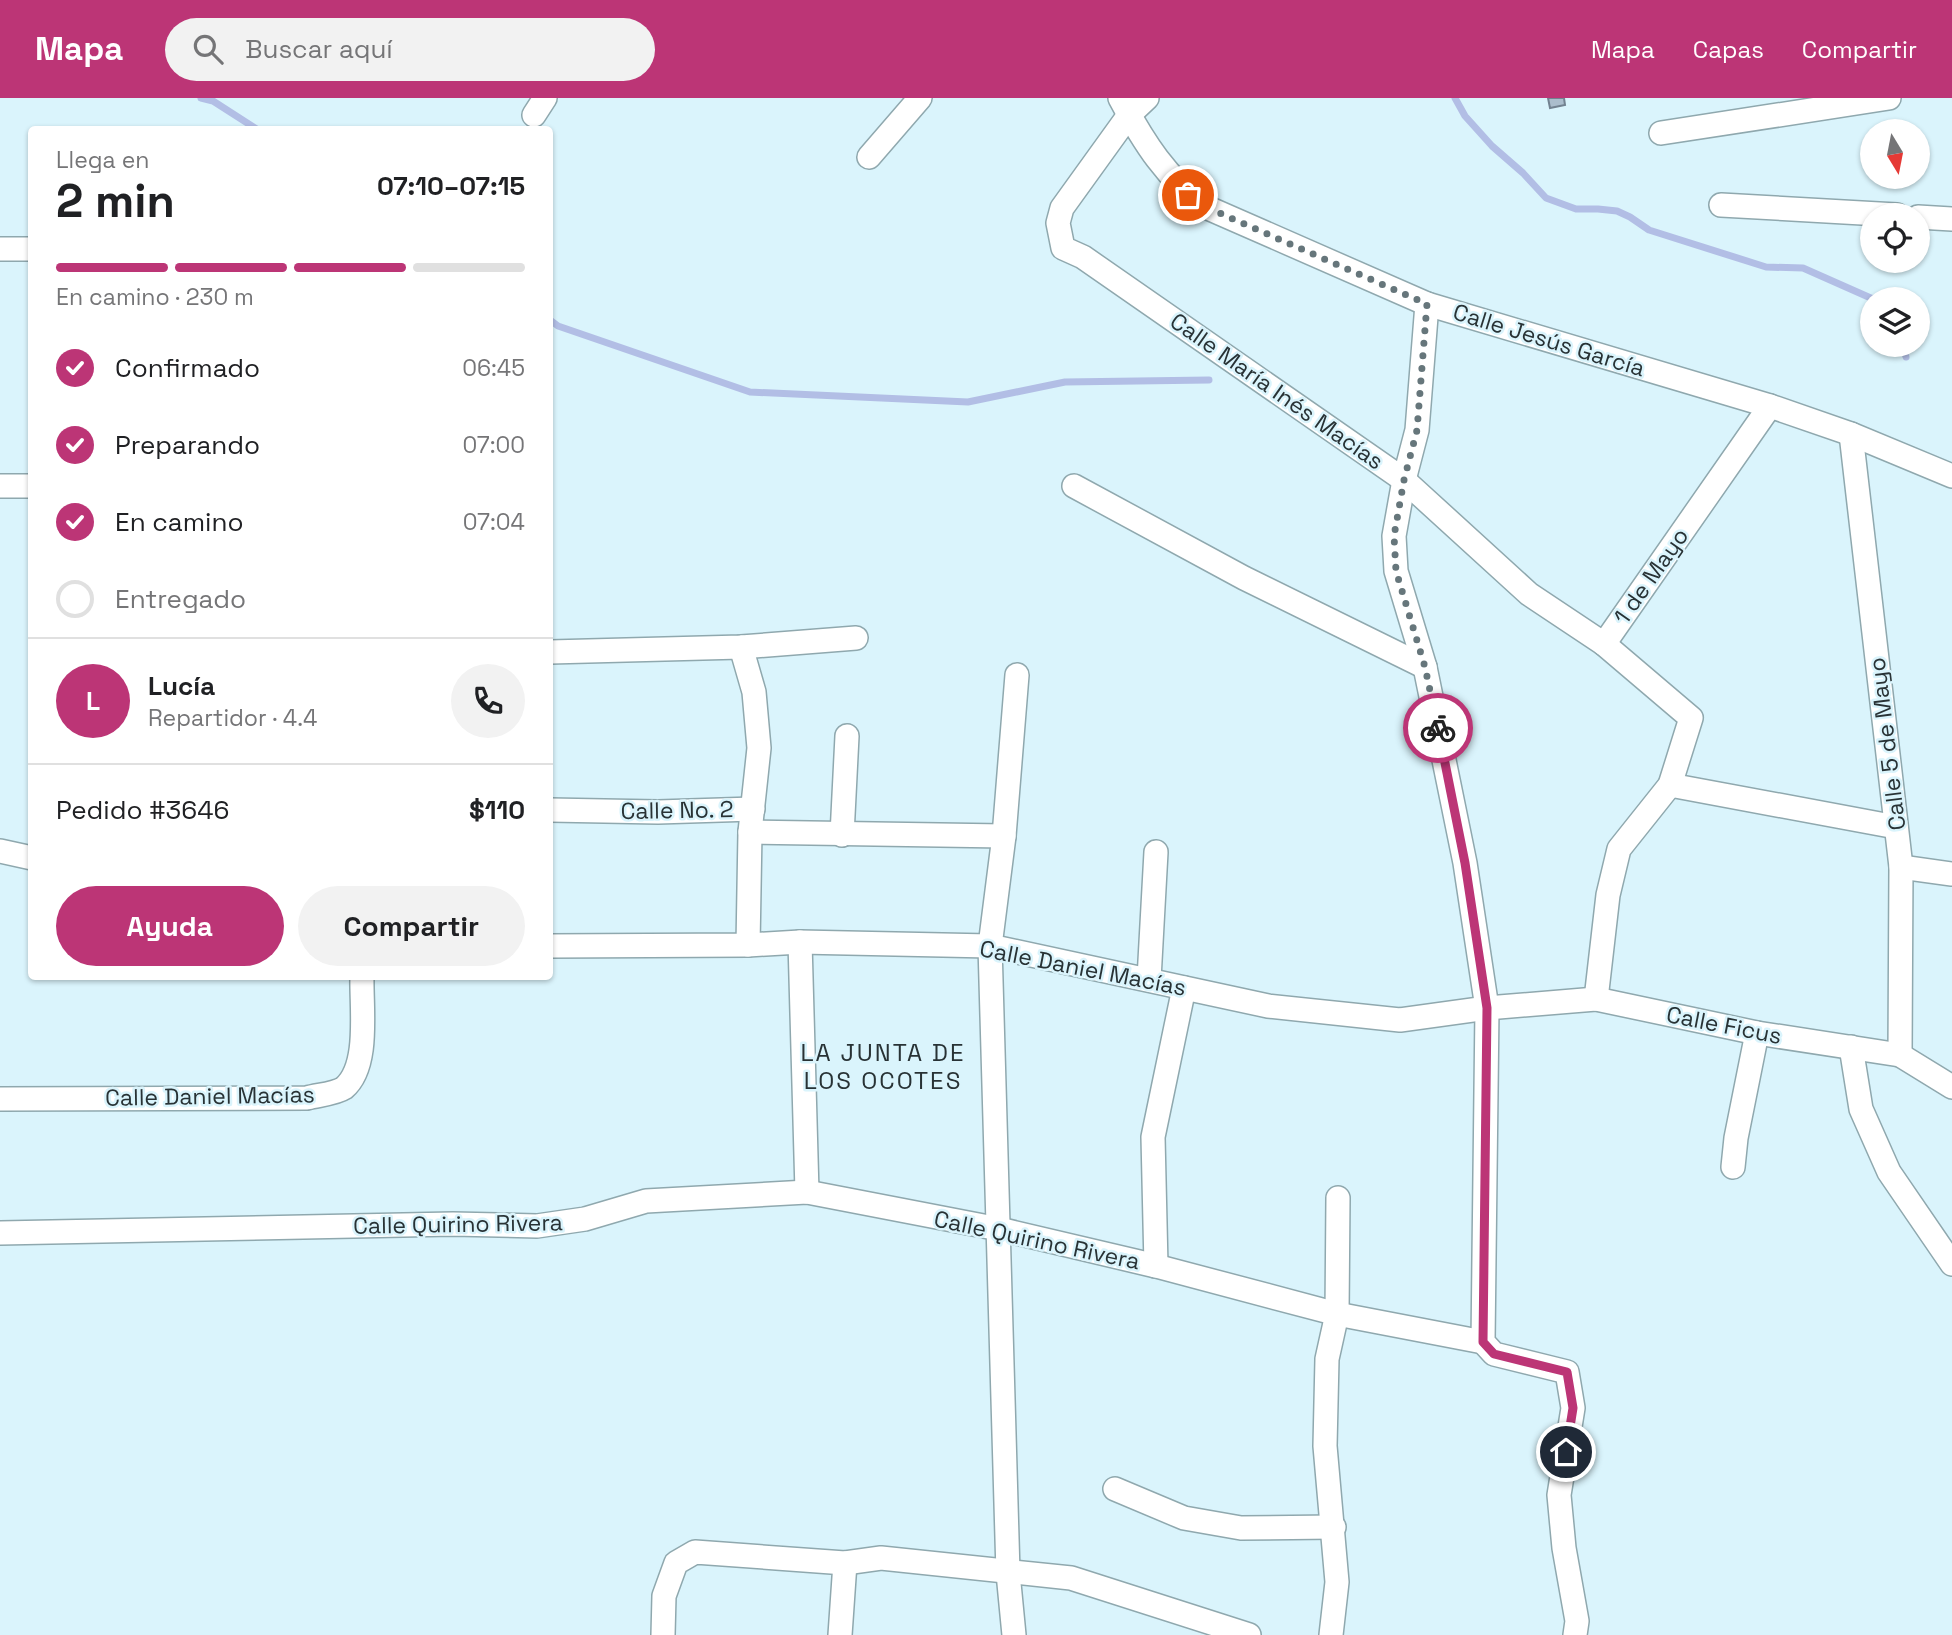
<!DOCTYPE html>
<html lang="es">
<meta charset="utf-8">
<style>
:root{--surface:#fff;--page:#f2f2f2;--text:#202124;--muted:#757577;--line:#e0e0e0;--accent:#bc3576}
body{margin:0;font-family:"Space Grotesk",sans-serif;background:var(--page);color:var(--text);height:100vh;display:flex;flex-direction:column;font-size:26px;white-space:nowrap}
*{box-sizing:border-box;margin:0}
p{font-size:23px;color:var(--muted)}
.icon{flex:none;width:38px;height:38px;fill:none;stroke:currentColor;stroke-width:2;stroke-linecap:round;stroke-linejoin:round}
.map{position:relative;flex:1;overflow:hidden}
.panel{position:absolute;left:28px;top:28px;width:525px;height:854px;display:flex;flex-direction:column;background:var(--surface);border-radius:7px;box-shadow:0 2px 5px #0004}
.panel>*{flex:none}
.needle{width:46px;rotate:170deg}
.fabs{position:absolute;left:1860px;top:21px;display:grid;gap:14px}
.fabs a{display:grid;place-items:center;width:70px;height:70px;border-radius:50%;background:var(--surface);box-shadow:0 2px 5px #0004;font-size:35px}
.pin{position:absolute;display:grid;place-items:center;width:60px;height:60px;color:#fff;margin:-30px;border:4px solid #fff;border-radius:50%;box-shadow:0 2px 7px #0007}
.courier{position:absolute;display:grid;place-items:center;width:70px;height:70px;margin:-35px;border:5px solid #bc3576;border-radius:50%;background:#fff;color:#222;box-shadow:0 2px 9px #0007}
.headline em{font-style:normal;font-weight:700}
.headline div{display:flex;flex-direction:column-reverse}
.headline{display:flex;align-items:center;justify-content:space-between;height:119px;padding:0 28px}
h1{font-size:46px;font-weight:700;line-height:52px}
.bar{display:grid;grid-template-columns:repeat(4,1fr);gap:10px 7px;align-content:center;height:84px;padding:0 28px}
.bar i{height:9px;border-radius:5px;background:var(--line)}
.bar .selected{background:var(--accent)}
.bar p{grid-column:span 4}
.line{display:flex;align-items:center;gap:18px;padding:0 28px;border-top:2px solid var(--line)}
.line div{flex:1}
.round{display:grid;place-items:center;flex:none;width:74px;height:74px;border-radius:37px;background:var(--page)}
ol{padding:0 28px;list-style:none}
li{display:flex;align-items:center;gap:21px;height:77px}
li p{margin-inline-start:auto}
li .icon{padding:7px;border-radius:50%;background:var(--accent);color:#fff;stroke-width:4}
li:last-child{color:var(--muted)}
li i{width:38px;height:38px;border:4px solid var(--line);border-radius:50%}
.button{display:flex;gap:14px;margin-top:auto;padding:14px 28px}
.button a{flex:1;height:80px;border-radius:42px;background:var(--accent);color:#fff;font-size:28px;font-weight:700;line-height:80px;text-align:center}
.button a+a{background:var(--page);color:var(--text)}
header{display:flex;align-items:center;gap:42px;box-sizing:border-box;height:98px;padding:0 35px;background:var(--accent);color:#fff}
header strong{font-size:33px}
nav{display:flex;gap:38px;margin-inline-start:auto;font-size:24px}
.search{width:490px;height:63px;background:var(--page);display:flex;align-items:center;gap:18px;box-sizing:border-box;padding:0 24px;border-radius:38px;color:var(--muted);font-size:26px}
.map>svg:first-child{display:block}
</style>
<header>
<strong>Mapa</strong>
<div class="search"><svg class="icon" aria-label="search" viewBox="0 0 24 24"><circle cx="10" cy="10" r="6"/><path d="M15 15l6 6"/></svg>Buscar aquí</div>
<nav><a>Mapa</a><a>Capas</a><a>Compartir</a></nav>
</header>
<div class="map">
<svg width="1952" height="1537" viewBox="0 0 1952 1537">
<rect width="100%" height="100%" fill="#daf4fc"/>
<g fill="none" stroke-linecap="round" stroke-linejoin="round">
<!-- stream -->
<g stroke="#b2bee5" stroke-width="7">
<path d="M 201,0 L 213,3 L 258,32"/>
<path d="M 1455,0 L 1465,18 L 1492,48 L 1523,75 L 1546,100 L 1576,111 L 1598,111 L 1617,113 L 1630,119 L 1649,132 L 1766,169 L 1803,170 L 1873,201"/>
<path d="M 550,222 L 558,228 L 750,294 L 968,304 L 1065,284 L 1209,282"/>
<path d="M 1903,247 L 1906,259"/>
</g>
</g>
<!-- building -->
<path fill="#abbdcc" stroke="#728290" stroke-width="2" d="M 1548,0 L 1564,0 L 1565,7 L 1550,10 Z"/>
<g fill="none" stroke-linecap="round" stroke-linejoin="round">
<!-- minor casing -->
<g stroke="#8fa8ae" stroke-width="26">
<g id="minor">
<path d="M 1120,0 C 1143,43 1167,82 1208,110 L 1427,206 L 1770,308 L 1851,336 L 1952,378"/>
<path d="M 1147,0 L 1129,17 L 1062,110 L 1058,125 L 1063,150 L 1083,159 L 1404,382 L 1529,496 L 1604,546 L 1691,620 L 1670,687 L 1619,751 L 1608,797 L 1596,901"/>
<path d="M 534,17 L 545,0"/>
<path d="M 1661,35 L 1889,0"/>
<path d="M 869,59 L 920,0"/>
<path d="M 1721,107 L 1897,117"/>
<path d="M 1918,119 L 1952,121"/>
<path d="M 0,151 L 32,151"/>
<path d="M 1427,206 L 1417,332 L 1404,382 L 1394,438 L 1396,473 L 1425,569 L 1465,765 L 1487,910 L 1483,1244 L 1494,1256 L 1567,1274 L 1573,1310 L 1559,1397 L 1564,1450 L 1577,1523 L 1575,1537"/>
<path d="M 1851,336 L 1901,769 L 1900,957"/>
<path d="M 0,388 L 32,388"/>
<path d="M 1074,388 L 1244,480 L 1425,569"/>
<path d="M 1604,546 L 1770,308"/>
<path d="M 741,549 L 754,594 L 759,650 L 750,734 L 748,847"/>
<path d="M 550,554 L 741,549 L 856,540"/>
<path d="M 1670,687 L 1896,729"/>
<path d="M 550,712 L 658,714 L 753,711"/>
<path d="M 750,734 L 1004,738"/>
<path d="M 842,737 L 847,638"/>
<path d="M 0,753 L 32,760"/>
<path d="M 1901,769 L 1952,776"/>
<path d="M 800,844 L 807,1094"/>
<path d="M 550,848 L 748,847 L 800,844 L 990,848 L 1268,908 L 1400,922 L 1487,910 L 1596,901 L 1757,935 L 1900,957 L 1952,989"/>
<path d="M 1149,881 L 1156,754"/>
<path d="M 1851,949 L 1861,1011 L 1889,1074 L 1952,1166"/>
<path d="M 0,1001 L 307,1000 C 317,997 335,996 344,990 C 370,968 361,910 362,878"/>
<path d="M 1733,1069 L 1736,1040 L 1757,935"/>
<path d="M 0,1135 L 453,1126 L 537,1128 L 585,1121 L 646,1103 L 807,1094 L 999,1131 L 1156,1168 L 1337,1216 L 1483,1244"/>
<path d="M 1156,1168 L 1153,1039 L 1184,890"/>
<path d="M 1115,1391 L 1184,1420 L 1241,1430 L 1334,1429"/>
<path d="M 663,1537 L 664,1498 L 676,1465 L 695,1454 L 845,1465 L 881,1460 L 1071,1480 L 1249,1537"/>
<path d="M 840,1537 L 845,1465"/>
<path d="M 1014,1537 L 1008,1475 L 990,848 L 1004,738 L 1017,577"/>
<path d="M 1331,1537 L 1337,1484 L 1325,1348 L 1327,1261 L 1337,1216 L 1338,1100"/>
</g>
</g>
<!-- minor -->
<use href="#minor" stroke="#fff" stroke-width="23"/>
</g>
<g fill="none" stroke-linecap="round" stroke-linejoin="round">
<!-- done -->
<path stroke="#66767b" stroke-width="7" stroke-dasharray="0 12.6" d="M 1188,97 L 1208,110 L 1427,206 L 1417,332 L 1404,382 L 1394,438 L 1396,473 L 1425,569 L 1438,630"/>
<!-- route -->
<path stroke="#bc3576" stroke-width="9" d="M 1438,630 L 1465,765 L 1487,910 L 1483,1244 L 1494,1256 L 1567,1274 L 1573,1310 L 1566,1354"/>
</g>
<g text-anchor="middle" dominant-baseline="central" stroke-width="5" stroke-linejoin="round" paint-order="stroke">
<!-- street labels -->
<g font-size="23" fill="#283235" stroke="#daf4fc">
<text transform="translate(1549 242) rotate(17)">Calle Jesús García</text>
<text transform="translate(1277 293) rotate(35)">Calle María Inés Macías</text>
<text transform="translate(1651 478) rotate(-55)">1 de Mayo</text>
<text transform="translate(1887 646) rotate(-97)">Calle 5 de Mayo</text>
<text transform="translate(677 712) rotate(-1)">Calle No. 2</text>
<text transform="translate(1083 870) rotate(11)">Calle Daniel Macías</text>
<text transform="translate(1724 927) rotate(11)">Calle Ficus</text>
<text transform="translate(210 998) rotate(-1)">Calle Daniel Macías</text>
<text transform="translate(458 1126) rotate(-1)">Calle Quirino Rivera</text>
<text transform="translate(1037 1142) rotate(12)">Calle Quirino Rivera</text>
</g>
<!-- neighbourhood labels -->
<g font-size="24" letter-spacing="2" fill="#283235" stroke="#daf4fc">
<text x="883" y="954">LA JUNTA DE<tspan x="883" dy="28">LOS OCOTES</tspan></text>
</g>
</g>
</svg>
<div class="fabs">
<a><svg class="needle" viewBox="-14 -14 28 28"><path d="M0-13l5 13h-10z" fill="#e53935"/><path d="M0 13l5-13h-10z" fill="#757577"/></svg></a>
<a><svg class="icon" aria-label="locate" viewBox="0 0 24 24"><circle cx="12" cy="12" r="6"/><path d="M12 2v4M12 18v4M2 12h4M18 12h4"/></svg></a>
<a><svg class="icon" aria-label="layers" viewBox="0 0 24 24"><path d="M12 4l9 5-9 5-9-5zM3 14l9 5 9-5"/></svg></a>
</div>
<div class="pin" style="left:1188px;top:97px;background:#ea580c"><svg class="icon" aria-label="bag" viewBox="0 0 24 24"><path d="M5 8h14l-1 12H6zM9 8a3 3 0 0 1 6 0"/></svg></div>
<div class="pin" style="left:1566px;top:1354px;background:#1f2937"><svg class="icon" aria-label="home" viewBox="0 0 24 24"><path d="M3 11l9-7 9 7M6 9v11h12V9"/></svg></div>
<div class="courier" style="left:1438px;top:630px"><svg class="icon" aria-label="bike" viewBox="0 0 24 24"><circle cx="6" cy="16" r="4"/><circle cx="18" cy="16" r="4"/><path d="M6 16l4-8h5l3 8M10 8l3 8H6M13 5h3"/></svg></div>
<section class="panel">
<div class="headline"><div><h1>2 min</h1><p>Llega en</p></div><em>07:10–07:15</em></div>
<div class="bar"><i class="selected"></i><i class="selected"></i><i class="selected"></i><i></i><p>En camino · 230 m</p></div>
<ol>
<li><svg class="icon" aria-label="check" viewBox="0 0 24 24"><path d="M5 12l5 5 9-10"/></svg>Confirmado<p>06:45</p></li>
<li><svg class="icon" aria-label="check" viewBox="0 0 24 24"><path d="M5 12l5 5 9-10"/></svg>Preparando<p>07:00</p></li>
<li><svg class="icon" aria-label="check" viewBox="0 0 24 24"><path d="M5 12l5 5 9-10"/></svg>En camino<p>07:04</p></li>
<li><i></i>Entregado</li>
</ol>
<div class="line" style="height:126px"><b class="round" style="background:var(--accent);color:#fff">L</b><div><b>Lucía</b><p>Repartidor · 4.4</p></div><a class="round"><svg class="icon" aria-label="phone" viewBox="0 0 24 24"><path d="M5 4h4l2 5-3 2q2 4 5 5l2-3 5 2v4C11 20 4 13 5 4z"/></svg></a></div>
<div class="line" style="height:91px"><div>Pedido #3646</div><b>$110</b></div>
<div class="button"><a>Ayuda</a><a>Compartir</a></div>
</section>
</div>
